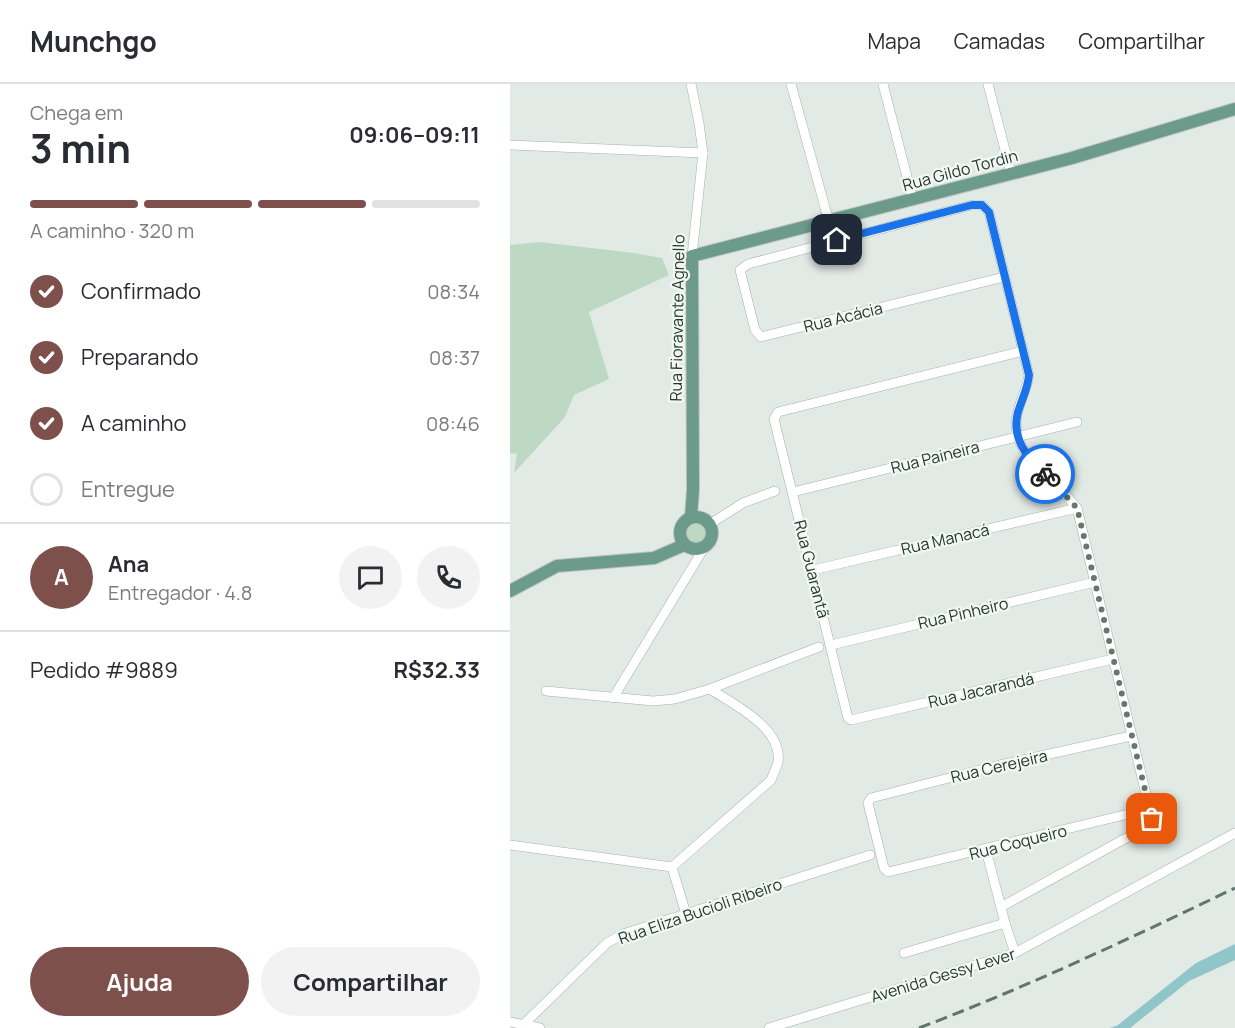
<!DOCTYPE html>
<html lang="pt">
<meta charset="utf-8">
<style>
:root{--surface:#fff;--page:#f2f2f3;--text:#2b2b33;--muted:#7c7c81;--line:#e1e1e2;--accent:#7d504b}
body{margin:0;font-family:Manrope,sans-serif;background:var(--page);color:var(--text);height:100vh;display:flex;flex-direction:column;font-size:22px;white-space:nowrap}
*{box-sizing:border-box;margin:0}
p{font-size:20px;color:var(--muted)}
.icon{flex:none;width:33px;height:33px;fill:none;stroke:currentColor;stroke-width:2;stroke-linecap:round;stroke-linejoin:round}
.map{position:relative;flex:1;overflow:hidden}
.side{display:flex;flex-direction:column;background:var(--surface);width:510px}
.side>*{flex:none}
.pin{position:absolute;display:grid;place-items:center;width:51px;height:51px;color:#fff;margin:-26px;border-radius:12px;box-shadow:0 3px 9px #0006}
.courier{position:absolute;display:grid;place-items:center;width:60px;height:60px;margin:-30px;border:4px solid #1a73e8;border-radius:50%;background:#fff;color:#222;box-shadow:0 2px 8px #0007}
.headline em{font-style:normal;font-weight:700}
.headline div{display:flex;flex-direction:column-reverse}
.headline{display:flex;align-items:center;justify-content:space-between;height:102px;padding:0 30px}
h1{font-size:39px;font-weight:700;line-height:45px}
.bar{display:grid;grid-template-columns:repeat(4,1fr);gap:9px 6px;align-content:center;height:72px;padding:0 30px}
.bar i{height:8px;border-radius:4px;background:var(--line)}
.bar .on{background:var(--accent)}
.bar p{grid-column:span 4}
.line{display:flex;align-items:center;gap:15px;padding:0 30px;border-top:2px solid var(--line)}
.line div{flex:1}
.round{display:grid;place-items:center;flex:none;width:63px;height:63px;border-radius:32px;background:var(--page)}
ol{padding:0 30px;list-style:none}
li{display:flex;align-items:center;gap:18px;height:66px}
li p{margin-inline-start:auto}
li .icon{padding:6px;border-radius:50%;background:var(--accent);color:#fff;stroke-width:4}
li:last-child{color:var(--muted)}
li i{width:33px;height:33px;border:3px solid var(--line);border-radius:50%}
.action{display:flex;gap:12px;margin-top:auto;padding:12px 30px}
.action a{flex:1;height:69px;border-radius:36px;background:var(--accent);color:#fff;font-size:24px;font-weight:700;line-height:69px;text-align:center}
.action a+a{background:var(--page);color:var(--text)}
header{display:flex;align-items:center;gap:36px;box-sizing:border-box;height:84px;padding:0 30px;background:var(--surface);border-bottom:2px solid var(--line)}
header strong{font-size:28px}
nav{display:flex;gap:33px;margin-inline-start:auto;font-size:21px}
main{display:flex;flex:1;min-height:0}
.map>svg:first-child{display:block}
</style>
<header>
<strong>Munchgo</strong>
<nav><a>Mapa</a><a>Camadas</a><a>Compartilhar</a></nav>
</header>
<main>
<section class="side">
<div class="headline"><div><h1>3 min</h1><p>Chega em</p></div><em>09:06–09:11</em></div>
<div class="bar"><i class="on"></i><i class="on"></i><i class="on"></i><i></i><p>A caminho · 320 m</p></div>
<ol>
<li><svg class="icon" aria-label="check" viewBox="0 0 24 24"><path d="M5 12l5 5 9-10"/></svg>Confirmado<p>08:34</p></li>
<li><svg class="icon" aria-label="check" viewBox="0 0 24 24"><path d="M5 12l5 5 9-10"/></svg>Preparando<p>08:37</p></li>
<li><svg class="icon" aria-label="check" viewBox="0 0 24 24"><path d="M5 12l5 5 9-10"/></svg>A caminho<p>08:46</p></li>
<li><i></i>Entregue</li>
</ol>
<div class="line" style="height:108px"><b class="round" style="background:var(--accent);color:#fff">A</b><div><b>Ana</b><p>Entregador · 4.8</p></div><a class="round"><svg class="icon" aria-label="chat" viewBox="0 0 24 24"><path d="M4 5h16v11H9l-5 4z"/></svg></a><a class="round"><svg class="icon" aria-label="phone" viewBox="0 0 24 24"><path d="M5 4h4l2 5-3 2q2 4 5 5l2-3 5 2v4C11 20 4 13 5 4z"/></svg></a></div>
<div class="line" style="height:78px"><div>Pedido #9889</div><b>R$32.33</b></div>
<div class="action"><a>Ajuda</a><a>Compartilhar</a></div>
</section>
<div class="map">
<svg width="725" height="944" viewBox="0 0 725 944">
<rect width="100%" height="100%" fill="#e2eae6"/>
<!-- green -->
<g fill="#bdd9c3">
<path d="M 30,158 L 124,169 L 152,174 L 159,191 L 79,228 L 99,295 L 64,311 L 55,333 L 4,389 L 7,370 L 0,369 L 0,161 Z"/>
<circle cx="186" cy="451" r="12"/>
</g>
<!-- water -->
<path fill="#90c5c9" d="M 725,860 L 725,876 L 679,897 L 620,944 L 600,944 L 608,941 L 686,879 Z"/>
<g fill="none" stroke-linecap="round" stroke-linejoin="round">
<!-- minor casing -->
<g stroke="#a5b1ac" stroke-width="10">
<g id="minor">
<path d="M 181,0 L 189,39 L 193,69 L 182,172"/>
<path d="M 281,0 L 319,138"/>
<path d="M 373,0 L 403,116"/>
<path d="M 478,0 L 501,89"/>
<path d="M 0,61 L 193,69"/>
<path d="M 513,267 L 268,328 L 264,335 L 338,634 L 341,636 L 603,575"/>
<path d="M 283,408 L 567,338"/>
<path d="M 200,440 L 233,419 L 265,407"/>
<path d="M 303,486 L 567,424"/>
<path d="M 321,561 L 585,498"/>
<path d="M 36,607 L 143,617 L 165,615 L 200,605 L 309,563"/>
<path d="M 103,614 L 194,464"/>
<path d="M 621,652 L 490,681 L 361,714 L 358,719 L 374,784 L 378,788 L 639,725"/>
<path d="M 0,761 L 162,783 L 261,696 C 263,690 267,683 268,678 C 273,644 223,620 200,605"/>
<path d="M 476,766 L 495,839 L 505,869"/>
<path d="M 162,783 L 176,830"/>
<path d="M 491,823 L 638,742 L 642,739 L 642,735 L 567,424 C 560,416 553,407 545,400 C 527,382 507,368 506,340 C 506,323 517,307 519,291 L 479,128 L 472,121 L 462,121 L 238,180 L 230,186 L 245,246 L 251,253 L 494,193"/>
<path d="M 394,869 L 495,839"/>
<path d="M 0,938 L 30,944"/>
<path d="M 13,941 L 97,859 L 113,850 L 360,771"/>
<path d="M 259,944 L 505,869 L 725,749"/>
</g>
</g>
<!-- major casing -->
<g stroke="#bdc4c2" stroke-width="14">
<g id="major">
<circle cx="186" cy="449" r="16"/>
<path d="M 181,433 L 183,406 L 182,172 L 562,74 L 725,25"/>
<path d="M 0,507 L 47,482 L 144,474 L 174,461"/>
</g>
</g>
<!-- minor -->
<use href="#minor" stroke="#fff" stroke-width="9"/>
<!-- major -->
<use href="#major" stroke="#6c9b8b" stroke-width="12"/>
<!-- rail -->
<path stroke="#5f756d" stroke-width="3" stroke-dasharray="12 6" stroke-linecap="butt" d="M 409,944 C 517,903 621,854 725,804"/>
</g>
<g fill="none" stroke-linecap="round" stroke-linejoin="round">
<!-- done -->
<path stroke="#667771" stroke-width="6" stroke-dasharray="0 10.8" d="M 535,390 L 567,424 L 642,735"/>
<!-- route -->
<path stroke="#1a73e8" stroke-width="8" d="M 327,156 L 462,121 L 472,121 L 479,128 L 519,291 C 518,304 512,315 508,328 C 501,354 517,374 535,390"/>
</g>
<g text-anchor="middle" dominant-baseline="central" stroke-width="4.5" stroke-linejoin="round" paint-order="stroke">
<!-- street labels -->
<g font-size="16" fill="#243932" stroke="#f2f7f4">
<text transform="translate(450 86) rotate(-15)">Rua Gildo Tordin</text>
<text transform="translate(333 233) rotate(-14)">Rua Acácia</text>
<text transform="translate(167 234) rotate(-89)">Rua Fioravante Agnello</text>
<text transform="translate(425 373) rotate(-14)">Rua Paineira</text>
<text transform="translate(435 455) rotate(-13)">Rua Manacá</text>
<text transform="translate(302 485) rotate(76)">Rua Guarantã</text>
<text transform="translate(453 529) rotate(-13)">Rua Pinheiro</text>
<text transform="translate(471 606) rotate(-13)">Rua Jacarandá</text>
<text transform="translate(489 682) rotate(-13)">Rua Cerejeira</text>
<text transform="translate(508 758) rotate(-14)">Rua Coqueiro</text>
<text transform="translate(190 827) rotate(-19)">Rua Eliza Bucioli Ribeiro</text>
<text transform="translate(433 891) rotate(-17)">Avenida Gessy Lever</text>
</g>
</g>
</svg>
<div class="pin" style="left:642px;top:735px;background:#ea580c"><svg class="icon" aria-label="bag" viewBox="0 0 24 24"><path d="M5 8h14l-1 12H6zM9 8a3 3 0 0 1 6 0"/></svg></div>
<div class="pin" style="left:327px;top:156px;background:#1f2937"><svg class="icon" aria-label="home" viewBox="0 0 24 24"><path d="M3 11l9-7 9 7M6 9v11h12V9"/></svg></div>
<div class="courier" style="left:535px;top:390px"><svg class="icon" aria-label="bike" viewBox="0 0 24 24"><circle cx="6" cy="16" r="4"/><circle cx="18" cy="16" r="4"/><path d="M6 16l4-8h5l3 8M10 8l3 8H6M13 5h3"/></svg></div>
</div>
</main>
